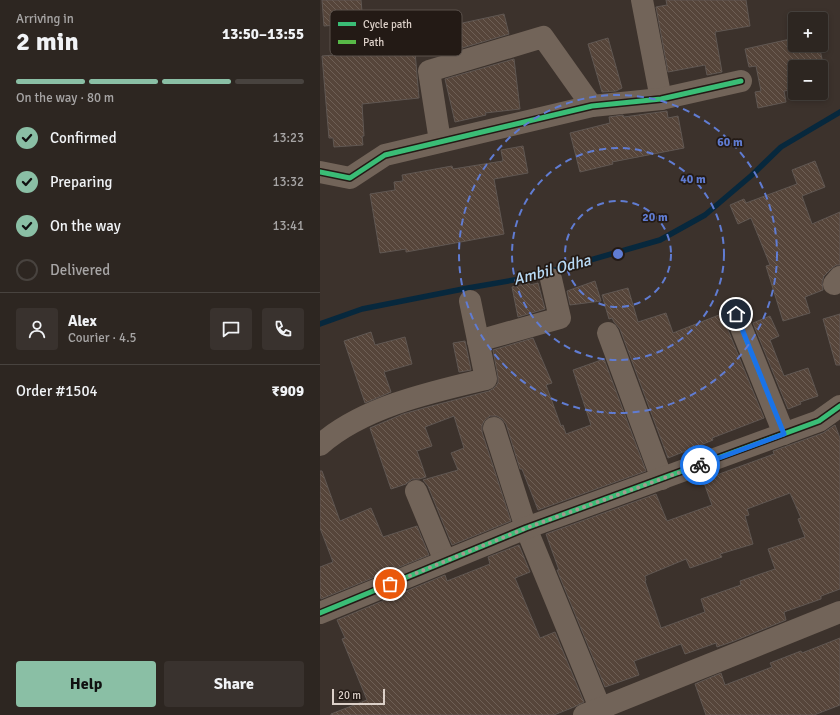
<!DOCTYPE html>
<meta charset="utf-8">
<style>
:root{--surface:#2d2621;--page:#39322e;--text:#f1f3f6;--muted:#a7a5a5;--line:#48433f;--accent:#8abfa5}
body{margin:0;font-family:Signika,sans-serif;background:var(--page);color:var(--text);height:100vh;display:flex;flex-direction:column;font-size:15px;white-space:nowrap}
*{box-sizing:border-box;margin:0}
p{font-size:13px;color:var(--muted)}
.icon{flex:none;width:22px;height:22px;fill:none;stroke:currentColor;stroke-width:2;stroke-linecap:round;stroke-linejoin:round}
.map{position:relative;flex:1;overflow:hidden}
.panel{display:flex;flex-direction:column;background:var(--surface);width:320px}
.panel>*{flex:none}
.buttons{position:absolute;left:468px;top:12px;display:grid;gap:8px}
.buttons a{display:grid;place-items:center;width:40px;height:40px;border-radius:4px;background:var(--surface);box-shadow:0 2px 6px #0003,0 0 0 1px var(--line);font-size:20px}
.scale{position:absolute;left:12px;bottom:10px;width:53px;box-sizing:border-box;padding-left:4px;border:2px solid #dcd0c8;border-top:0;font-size:11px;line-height:14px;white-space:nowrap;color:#dcd0c8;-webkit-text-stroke:3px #231a15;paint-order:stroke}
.pin{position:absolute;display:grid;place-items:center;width:34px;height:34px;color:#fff;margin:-17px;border:2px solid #fff;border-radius:50%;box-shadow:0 1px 4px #0007}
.courier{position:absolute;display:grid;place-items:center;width:40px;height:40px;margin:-20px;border:3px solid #1a73e8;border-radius:50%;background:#fff;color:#222;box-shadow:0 1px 5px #0007}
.overview em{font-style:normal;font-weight:800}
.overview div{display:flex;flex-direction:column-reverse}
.overview{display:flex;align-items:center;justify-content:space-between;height:68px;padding:0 16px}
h1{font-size:26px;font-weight:800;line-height:30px}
.bar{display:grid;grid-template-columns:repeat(4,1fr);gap:6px 4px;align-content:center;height:48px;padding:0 16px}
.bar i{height:5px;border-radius:3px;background:var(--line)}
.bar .current{background:var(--accent)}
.bar p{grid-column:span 4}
.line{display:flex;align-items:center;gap:10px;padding:0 16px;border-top:1px solid var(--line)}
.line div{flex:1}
.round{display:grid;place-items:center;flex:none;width:42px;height:42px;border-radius:4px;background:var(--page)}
ol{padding:0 16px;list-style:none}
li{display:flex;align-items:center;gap:12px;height:44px}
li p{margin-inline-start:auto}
li .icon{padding:4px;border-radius:50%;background:var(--accent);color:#111;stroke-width:4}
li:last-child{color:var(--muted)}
li i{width:22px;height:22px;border:2px solid var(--line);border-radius:50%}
.primary-button{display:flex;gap:8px;margin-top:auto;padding:8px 16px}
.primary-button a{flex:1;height:46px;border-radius:4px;background:var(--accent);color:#111;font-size:16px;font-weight:800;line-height:46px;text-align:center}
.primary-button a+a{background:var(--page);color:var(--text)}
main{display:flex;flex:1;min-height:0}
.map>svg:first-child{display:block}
</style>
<main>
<section class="panel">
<div class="overview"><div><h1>2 min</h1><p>Arriving in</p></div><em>13:50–13:55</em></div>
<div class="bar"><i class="current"></i><i class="current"></i><i class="current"></i><i></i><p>On the way · 80 m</p></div>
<ol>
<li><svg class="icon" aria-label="check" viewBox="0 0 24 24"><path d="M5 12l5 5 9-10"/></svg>Confirmed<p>13:23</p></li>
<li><svg class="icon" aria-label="check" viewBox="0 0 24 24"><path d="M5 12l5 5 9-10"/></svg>Preparing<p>13:32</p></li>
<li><svg class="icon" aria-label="check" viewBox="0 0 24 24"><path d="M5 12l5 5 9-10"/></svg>On the way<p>13:41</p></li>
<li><i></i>Delivered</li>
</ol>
<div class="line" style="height:72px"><a class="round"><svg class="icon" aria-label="person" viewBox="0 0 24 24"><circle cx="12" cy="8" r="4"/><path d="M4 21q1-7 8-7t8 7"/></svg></a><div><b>Alex</b><p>Courier · 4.5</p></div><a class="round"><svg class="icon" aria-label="chat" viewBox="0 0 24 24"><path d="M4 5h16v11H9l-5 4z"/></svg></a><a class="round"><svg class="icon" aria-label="phone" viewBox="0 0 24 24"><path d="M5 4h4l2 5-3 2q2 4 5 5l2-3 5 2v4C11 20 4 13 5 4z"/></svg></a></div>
<div class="line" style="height:52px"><div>Order #1504</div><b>₹909</b></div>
<div class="primary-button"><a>Help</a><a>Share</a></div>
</section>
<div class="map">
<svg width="520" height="715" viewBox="0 0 520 715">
<defs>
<pattern id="building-back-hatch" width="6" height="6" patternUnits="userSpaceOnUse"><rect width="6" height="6" fill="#56453a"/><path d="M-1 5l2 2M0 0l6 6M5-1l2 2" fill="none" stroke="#6e5f55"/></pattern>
</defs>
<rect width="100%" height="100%" fill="#3c322c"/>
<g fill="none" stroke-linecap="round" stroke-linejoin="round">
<!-- stream -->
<path stroke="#07283d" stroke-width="5.5" d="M 0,324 L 42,309 L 148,288 L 211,277 L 340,240 L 385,215 L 432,175 L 461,147 L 520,112"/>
</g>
<!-- building -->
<g fill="url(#building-back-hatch)" stroke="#605752" fill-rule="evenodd">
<path d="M 2,0 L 41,0 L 43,23 L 4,26 Z"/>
<path d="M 346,0 L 426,0 L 430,26 L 395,32 L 402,72 L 387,75 L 385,65 L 348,72 L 336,7 L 347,5 Z"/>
<path d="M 184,14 L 189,34 L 129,52 L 124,27 Z"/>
<path d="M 288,38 L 302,88 L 296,91 L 282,92 L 268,44 Z"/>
<path d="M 475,38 L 475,45 L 499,45 L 507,82 L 501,83 L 501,67 L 475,67 L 475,89 L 464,91 L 466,102 L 438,108 L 435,92 L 441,91 L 436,66 L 429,67 L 425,49 Z"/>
<path d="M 94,40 L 99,98 L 42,104 L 44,136 L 42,136 L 43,145 L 14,147 L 13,138 L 9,138 L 2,56 L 62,51 L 61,44 Z"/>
<path d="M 194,59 L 200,109 L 165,113 L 166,115 L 135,122 L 125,79 Z"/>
<path d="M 347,111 L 348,118 L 358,116 L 364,148 L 292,162 L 293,164 L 260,172 L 250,133 L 290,123 L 289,117 L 303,115 L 304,117 Z"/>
<path d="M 203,146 L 208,173 L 174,179 L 184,234 L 86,252 L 86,249 L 60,253 L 50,194 L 75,190 L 74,182 L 83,181 L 82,175 L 132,166 L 133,169 L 183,161 L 181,150 Z"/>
<path d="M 495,161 L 505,187 L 482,196 L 492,224 L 520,212 L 520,265 L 516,265 L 511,269 L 504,276 L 502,282 L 503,290 L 485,297 L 490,313 L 463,321 L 446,266 L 450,265 L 431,218 L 418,224 L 410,205 L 424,199 L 426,203 L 477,184 L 472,170 Z"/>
<path d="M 275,281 L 281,301 L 250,305 L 247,291 Z"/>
<path d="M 209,283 L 210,285 L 218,283 L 225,309 L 198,317 L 192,287 Z"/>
<path d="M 308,288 L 318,322 L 346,313 L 353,333 L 404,313 L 404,320 L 444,418 L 392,438 L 393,440 L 348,458 L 300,329 L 294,322 L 292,318 L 289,319 L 282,295 Z"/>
<path d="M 520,314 L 520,365 L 516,365 L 503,319 Z"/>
<path d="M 450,316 L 459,336 L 450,340 L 464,376 L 488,368 L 498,396 L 480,402 L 481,404 L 468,409 L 433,323 Z"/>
<path d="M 51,332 L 55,345 L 85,337 L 92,364 L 64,372 L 71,392 L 45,403 L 24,341 Z"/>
<path d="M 213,338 L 232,383 L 226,385 L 241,426 L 243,425 L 246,434 L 271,425 L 253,370 L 284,359 L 326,471 L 218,510 L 202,469 L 200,469 L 186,424 L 182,419 L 177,416 L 170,416 L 165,420 L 162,425 L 162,432 L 191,521 L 132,545 L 108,486 L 103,480 L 138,470 L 131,453 L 144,448 L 134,416 L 105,427 L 112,446 L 97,451 L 106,477 L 99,479 L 92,479 L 86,484 L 71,489 L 50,428 L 83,414 L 104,408 L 169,391 L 174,388 L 178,383 L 178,377 L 173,350 Z"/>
<path d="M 145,341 L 151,370 L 139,372 L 133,343 Z"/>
<path d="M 515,425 L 520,438 L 520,589 L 501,596 L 501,599 L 464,612 L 466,620 L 414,641 L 397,647 L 396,643 L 365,654 L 361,644 L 314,661 L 319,675 L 285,687 L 237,570 L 239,570 L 226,534 L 336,494 L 347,521 L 392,505 L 383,480 L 454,454 L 453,451 L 503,433 ZM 470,493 L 481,518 L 478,519 L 485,537 L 448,549 L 455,569 L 420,581 L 421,585 L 381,599 L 385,612 L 341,628 L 325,581 L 326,580 L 325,576 L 366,559 L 370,568 L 402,557 L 400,554 L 433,544 L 425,516 L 429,515 L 427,509 Z"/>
<path d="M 0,471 L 2,471 L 20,521 L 51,508 L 63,537 L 97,526 L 109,555 L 1,599 L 0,595 L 0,567 L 13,562 L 0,528 Z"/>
<path d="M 199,545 L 210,572 L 195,578 L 220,638 L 235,632 L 264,702 L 254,707 L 234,715 L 11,715 L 11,714 L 47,700 L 22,639 L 25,638 L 17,620 L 125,575 L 127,581 L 170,564 L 168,557 Z"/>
<path d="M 520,638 L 520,705 L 494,715 L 386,715 L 375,684 L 401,673 L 405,685 L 452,667 L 450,663 L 481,651 L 482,653 Z"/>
</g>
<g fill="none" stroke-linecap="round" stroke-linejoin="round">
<!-- minor -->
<g stroke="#726459" stroke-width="22">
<path d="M 322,0 L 341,99"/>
<path d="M 120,141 L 109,71 L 223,37 L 272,106"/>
<path d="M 0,172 L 30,178 L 65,155 L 272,106 L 341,99 L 421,81"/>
<path d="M 514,284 L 520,277"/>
<path d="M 416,315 L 464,434"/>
<path d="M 288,333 L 342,479"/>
<path d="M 158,341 L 240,318 L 231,279"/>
<path d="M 174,428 L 206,528 L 283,715"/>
<path d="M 0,445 C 43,407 111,392 166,379 L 150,301"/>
<path d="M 96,491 L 125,561"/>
<path d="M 0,613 L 206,528 L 499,421 L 520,406"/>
<path d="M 264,715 L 520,612"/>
</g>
<!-- quiet -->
<path stroke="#58b947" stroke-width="4" stroke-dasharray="8 4" stroke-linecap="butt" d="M 416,315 L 464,434"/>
<!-- cycleway casing -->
<g stroke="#231a15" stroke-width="8">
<g id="cycleway">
<path d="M 0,172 L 30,178 L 65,155 L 272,106 L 341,99 L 421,81"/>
<path d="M 0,613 L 206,528 L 499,421 L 520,406"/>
</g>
</g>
<!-- cycleway -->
<use href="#cycleway" stroke="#3abd76" stroke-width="5"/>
</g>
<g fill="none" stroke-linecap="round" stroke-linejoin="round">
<!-- done -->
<path stroke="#a49991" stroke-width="4" stroke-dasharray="0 7.2" d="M 70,584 L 206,528 L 380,465"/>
<!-- route -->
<path stroke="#1a73e8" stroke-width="5" d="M 380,465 L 464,434 L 416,314"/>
</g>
<!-- distance rings -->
<g fill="none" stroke="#607cd2" stroke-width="2" stroke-dasharray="7 5">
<circle cx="298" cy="254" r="53"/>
<circle cx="298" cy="254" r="106"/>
<circle cx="298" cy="254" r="159"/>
</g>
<g text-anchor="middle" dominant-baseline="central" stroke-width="3.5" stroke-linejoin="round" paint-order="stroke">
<!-- water labels -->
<g font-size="16" font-style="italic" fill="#b8daf5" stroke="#231a15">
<text transform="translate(232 270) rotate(-15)">Ambil Odha</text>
</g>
</g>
<!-- legend -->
<rect x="10" y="10" width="132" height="46" rx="6" fill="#231a15" stroke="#5a514b" stroke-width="1"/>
<rect x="18" y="22" width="18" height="4" fill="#3abd76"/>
<rect x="18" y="40" width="18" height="4" fill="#58b947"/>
<g font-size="11" fill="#dcd0c8">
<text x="43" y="28">Cycle path</text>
<text x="43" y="46">Path</text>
</g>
<circle cx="298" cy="254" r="6" fill="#607cd2" stroke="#231a15" stroke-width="2"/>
<g font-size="12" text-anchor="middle" font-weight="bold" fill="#607cd2" stroke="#231a15" stroke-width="3.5" stroke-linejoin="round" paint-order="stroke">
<text x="410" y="146">60 m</text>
<text x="373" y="183">40 m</text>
<text x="335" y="221">20 m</text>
</g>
</svg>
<div class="buttons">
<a>+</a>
<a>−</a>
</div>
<div class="scale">20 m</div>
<div class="pin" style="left:70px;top:584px;background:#ea580c"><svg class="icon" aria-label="bag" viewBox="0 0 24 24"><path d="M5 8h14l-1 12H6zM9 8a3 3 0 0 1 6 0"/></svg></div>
<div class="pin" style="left:416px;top:314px;background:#1f2937"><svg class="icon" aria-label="home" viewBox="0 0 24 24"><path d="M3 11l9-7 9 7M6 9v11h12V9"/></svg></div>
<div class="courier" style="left:380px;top:465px"><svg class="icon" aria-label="bike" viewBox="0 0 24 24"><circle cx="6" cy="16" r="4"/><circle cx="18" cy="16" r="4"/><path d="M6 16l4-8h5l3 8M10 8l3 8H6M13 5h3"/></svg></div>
</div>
</main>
